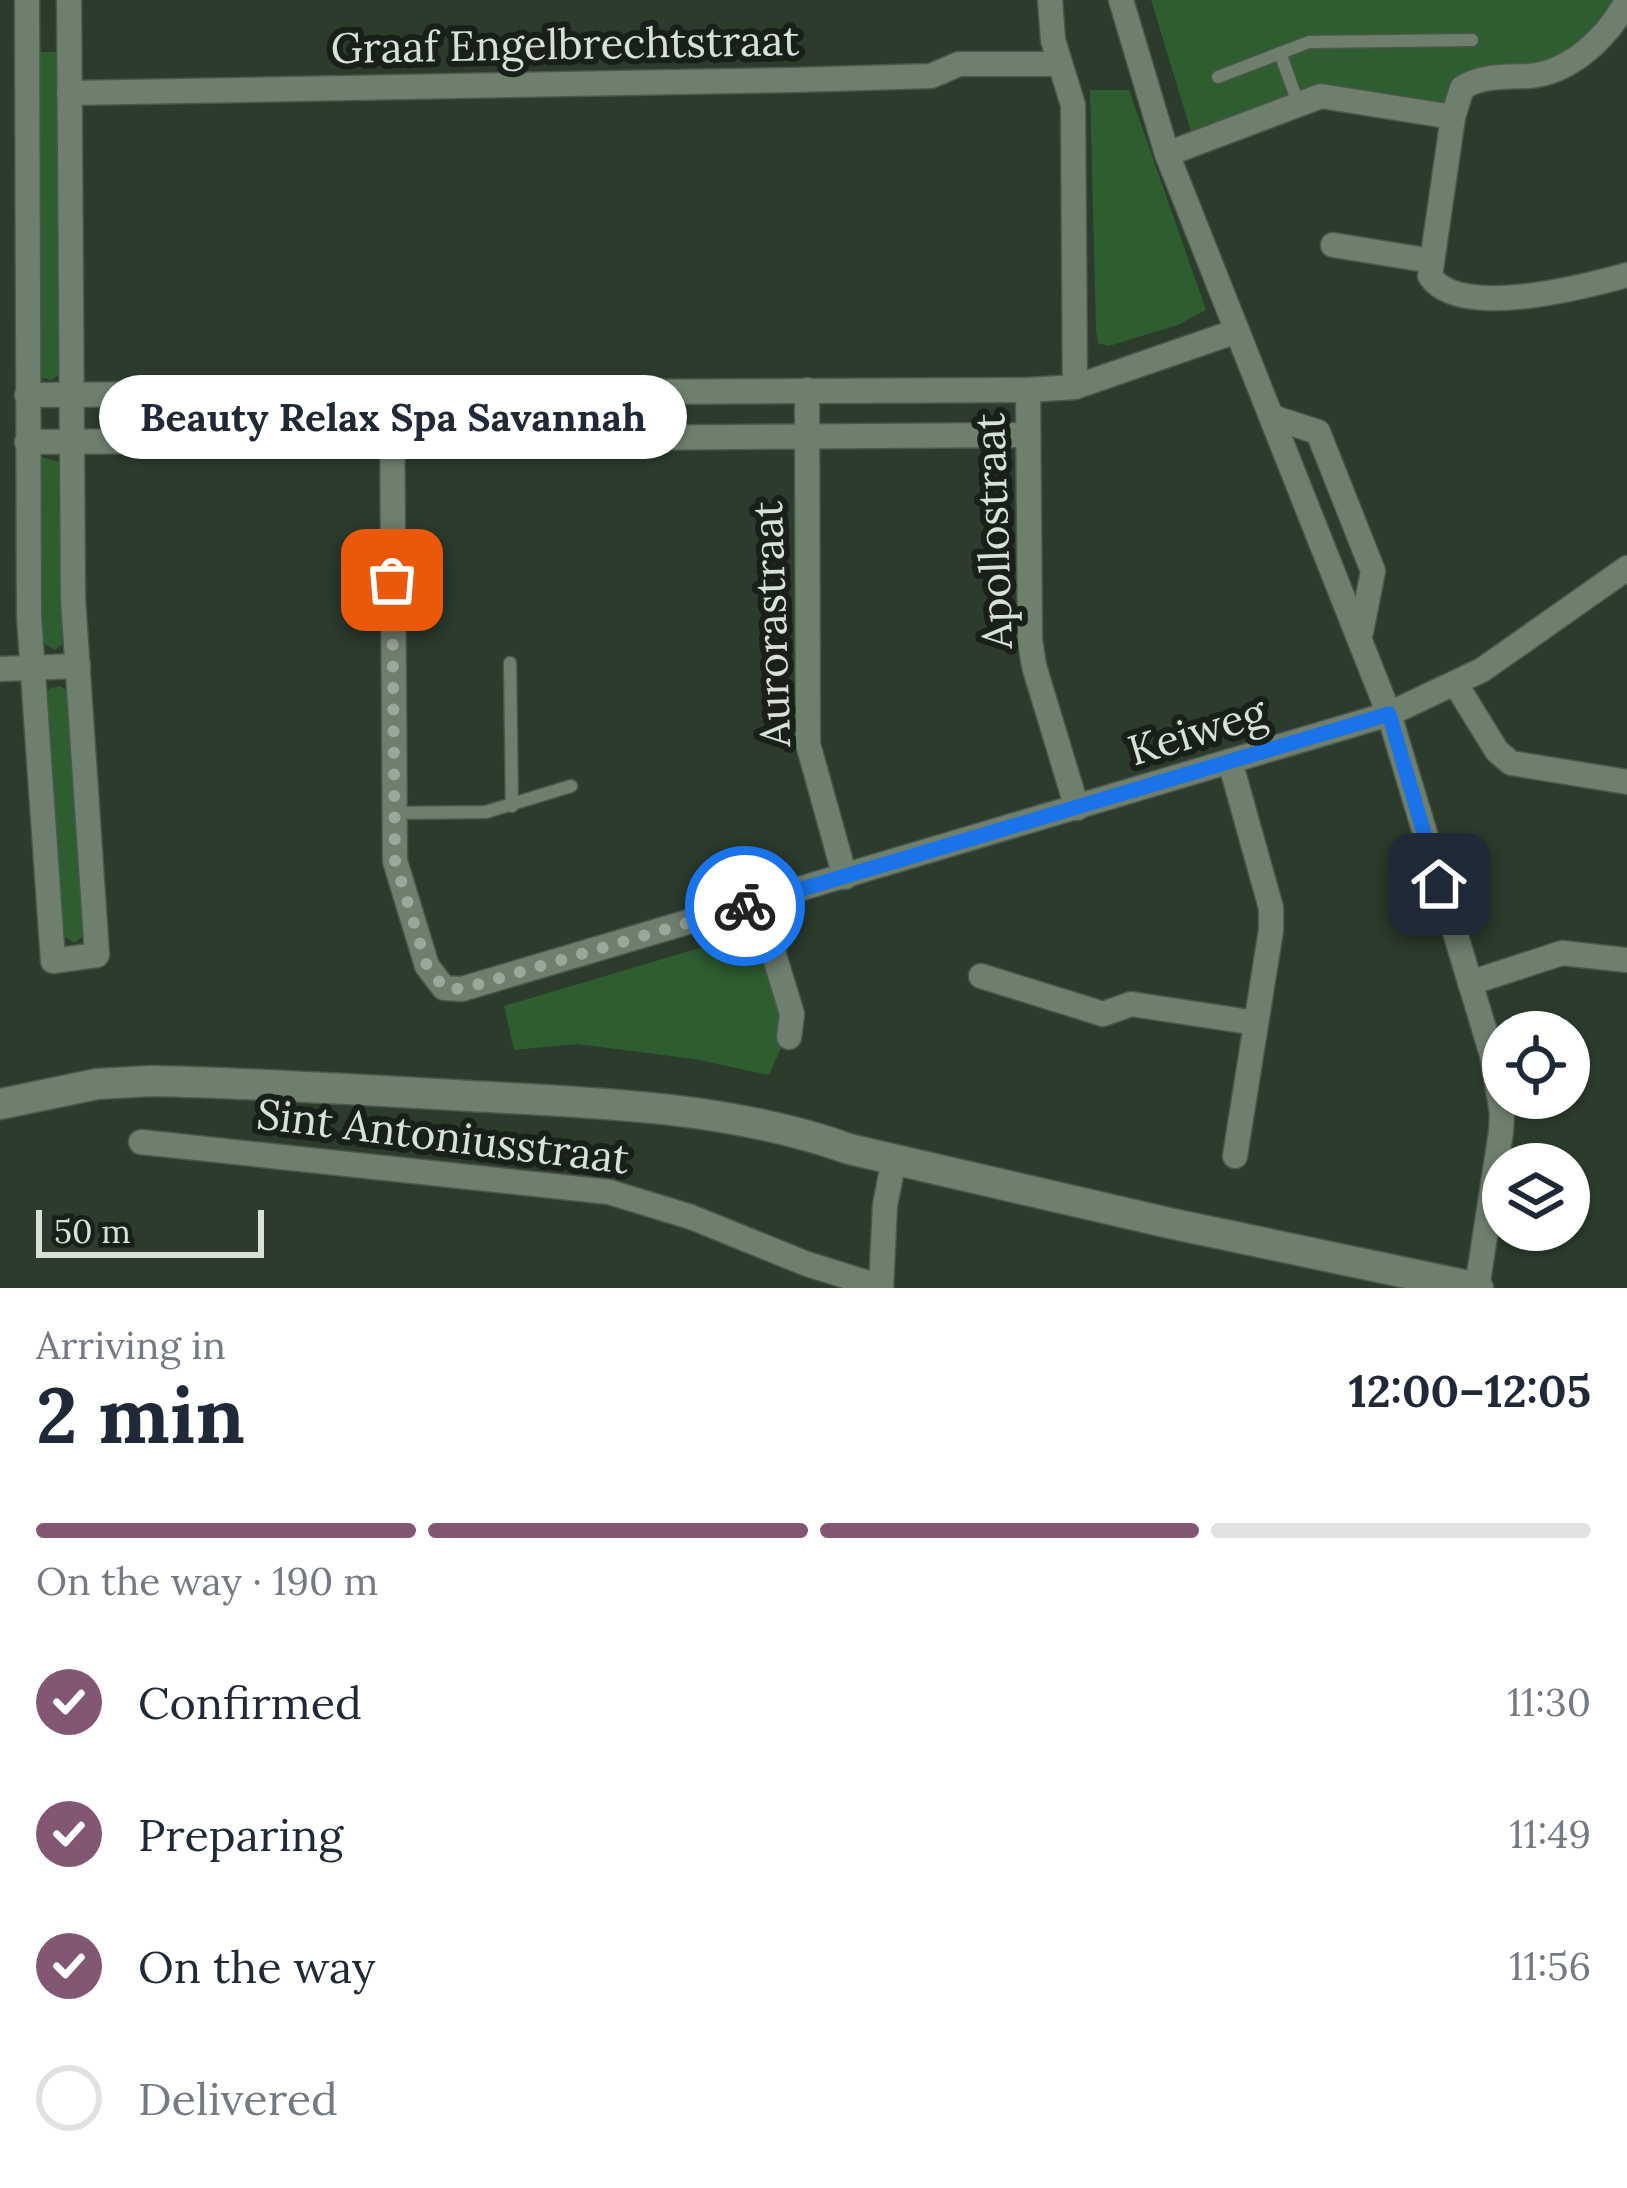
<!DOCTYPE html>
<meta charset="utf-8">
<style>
:root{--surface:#fff;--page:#f6f6f7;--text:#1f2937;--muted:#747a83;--line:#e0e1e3;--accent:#835673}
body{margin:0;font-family:Lora,serif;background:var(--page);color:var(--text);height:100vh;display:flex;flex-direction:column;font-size:45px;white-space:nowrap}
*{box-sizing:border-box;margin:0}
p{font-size:39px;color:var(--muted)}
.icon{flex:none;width:66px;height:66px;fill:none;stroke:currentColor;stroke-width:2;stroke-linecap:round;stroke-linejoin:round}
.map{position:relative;height:1288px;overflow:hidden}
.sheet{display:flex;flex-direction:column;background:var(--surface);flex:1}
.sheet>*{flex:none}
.buttons{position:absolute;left:1482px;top:1011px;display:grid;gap:24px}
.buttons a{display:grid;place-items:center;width:108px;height:108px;border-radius:50%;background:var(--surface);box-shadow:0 3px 9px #0004;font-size:60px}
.scale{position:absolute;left:36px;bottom:30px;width:228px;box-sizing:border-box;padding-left:12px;border:6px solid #d8e1d8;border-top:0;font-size:33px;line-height:42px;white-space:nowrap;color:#d8e1d8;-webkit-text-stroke:9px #192019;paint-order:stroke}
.pin{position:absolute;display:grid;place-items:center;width:102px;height:102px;color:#fff;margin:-51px;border-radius:24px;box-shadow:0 6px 18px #0006}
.courier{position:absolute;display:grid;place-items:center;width:120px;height:120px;margin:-60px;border:9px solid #1a73e8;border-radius:50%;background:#fff;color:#222;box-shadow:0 3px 15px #0007}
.bubble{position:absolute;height:84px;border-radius:42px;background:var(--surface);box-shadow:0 3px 9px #0004;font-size:39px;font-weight:700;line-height:84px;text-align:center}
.overview em{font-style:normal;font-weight:700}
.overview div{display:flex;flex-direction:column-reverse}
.overview{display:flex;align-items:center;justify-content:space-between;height:204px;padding:0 36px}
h1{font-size:78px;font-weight:700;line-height:90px}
.bar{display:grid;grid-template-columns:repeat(4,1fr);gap:18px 12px;align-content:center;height:144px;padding:0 36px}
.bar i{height:15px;border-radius:9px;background:var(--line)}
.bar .on{background:var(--accent)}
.bar p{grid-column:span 4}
ol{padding:0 36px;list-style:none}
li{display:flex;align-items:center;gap:36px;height:132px}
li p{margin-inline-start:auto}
li .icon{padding:12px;border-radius:50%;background:var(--accent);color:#fff;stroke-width:4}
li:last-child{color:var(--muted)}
li i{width:66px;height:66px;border:6px solid var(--line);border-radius:50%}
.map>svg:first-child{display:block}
</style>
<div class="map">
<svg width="1627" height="1288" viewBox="0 0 1627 1288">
<rect width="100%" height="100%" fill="#2c3b2c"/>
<!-- green -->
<g fill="#2e5d30">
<path d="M 1151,0 L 1619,0 C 1564,69 1552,64 1468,72 L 1451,108 L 1319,85 L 1193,138 Z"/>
<path d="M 37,52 L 59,52 L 61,357 L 59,374 L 52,380 L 41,378 L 38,372 Z"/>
<path d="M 1090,90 L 1129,90 L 1206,310 L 1178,325 L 1109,346 L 1098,343 L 1096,330 Z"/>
<path d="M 41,457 L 59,462 L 60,471 L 67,640 L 55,650 L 40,641 L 36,465 Z"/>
<path d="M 60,686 L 66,690 L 70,706 L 84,928 L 82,937 L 75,943 L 60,934 L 45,699 L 49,689 Z"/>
<path d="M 757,931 L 789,1030 L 769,1075 L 694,1059 L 577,1044 L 514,1050 L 504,1006 Z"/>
</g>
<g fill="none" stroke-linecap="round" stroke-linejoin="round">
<!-- service casing -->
<g stroke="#4b574b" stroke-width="15">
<g id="service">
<path d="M 1280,53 L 1298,103"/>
<path d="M 1218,77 L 1309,42 L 1472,40"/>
<path d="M 510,663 L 512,806"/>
<path d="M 394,813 L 486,812 L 571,786"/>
</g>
</g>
<!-- minor casing -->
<g stroke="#4b574b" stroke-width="27">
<g id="minor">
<path d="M 27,0 L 29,616 L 53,961 L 97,955 L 73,599 L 69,0"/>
<path d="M 1050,0 L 1053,40 L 1073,105 L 1075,387"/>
<path d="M 1121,0 L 1167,154 L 1389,714 L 1492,1055 L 1502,1113 L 1501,1132 L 1477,1288"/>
<path d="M 1627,1 C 1607,37 1572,72 1529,76 C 1506,77 1482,75 1462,88 L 1453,117 L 1430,276 C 1459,320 1583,287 1627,275"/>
<path d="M 69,93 L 792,80 L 931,76 L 959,64 L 1059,64"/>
<path d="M 1167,154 L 1321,96 L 1453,117"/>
<path d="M 1333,245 L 1432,261"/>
<path d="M 807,390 L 808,744 L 845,877"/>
<path d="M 1028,390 L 1030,640 L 1034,666 L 1077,808"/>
<path d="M 392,393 L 395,861 L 427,966 L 444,988 L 462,989 L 1389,714 L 1482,670 L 1627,568"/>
<path d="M 27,395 L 1028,390 L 1075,387 L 1237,331"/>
<path d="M 1275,418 L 1318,432 L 1373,571 L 1361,632"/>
<path d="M 27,442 L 1028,435"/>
<path d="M 0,669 L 78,666"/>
<path d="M 1455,683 L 1497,751 L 1511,763 L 1627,782"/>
<path d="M 1230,761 L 1271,908 L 1271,930 L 1235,1156"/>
<path d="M 758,902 L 792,1014 L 789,1037"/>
<path d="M 981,976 L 1103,1014 L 1131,1004 L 1256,1023"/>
<path d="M 1470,983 L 1562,953 L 1627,960"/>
<path d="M 141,1142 L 609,1192 L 691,1217 L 807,1264 L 881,1287"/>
<path d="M 881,1288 L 885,1205 L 894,1160"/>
</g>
</g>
<!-- secondary casing -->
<g stroke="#4b574b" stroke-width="33">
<path id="secondary" d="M 0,1104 L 97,1084 L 151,1081 C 257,1083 364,1090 470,1096 C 596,1103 729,1106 849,1149 L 1169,1223 L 1478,1288"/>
</g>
<!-- service -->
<use href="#service" stroke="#6e7f6e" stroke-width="12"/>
<!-- minor -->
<use href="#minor" stroke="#6e7f6e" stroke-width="24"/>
<!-- secondary -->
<use href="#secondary" stroke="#6e7f6e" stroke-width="30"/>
</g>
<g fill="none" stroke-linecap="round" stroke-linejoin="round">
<!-- done -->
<path stroke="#9ca79c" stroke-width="12" stroke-dasharray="0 21.6" d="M 392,580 L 395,861 L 427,966 L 444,988 L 462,989 L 745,906"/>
<!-- route -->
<path stroke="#1a73e8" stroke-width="15" d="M 745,906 L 1389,714 L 1439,884"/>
</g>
<g text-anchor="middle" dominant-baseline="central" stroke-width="12" stroke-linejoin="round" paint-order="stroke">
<!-- street labels -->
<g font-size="42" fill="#d8e1d8" stroke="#192019">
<text transform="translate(565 44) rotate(-1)">Graaf Engelbrechtstraat</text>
<text transform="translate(993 531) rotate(-92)">Apollostraat</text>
<text transform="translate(771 624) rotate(-92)">Aurorastraat</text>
<text transform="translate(1197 731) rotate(-17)">Keiweg</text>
<text transform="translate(443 1136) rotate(7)">Sint Antoniusstraat</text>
</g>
</g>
</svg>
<div class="buttons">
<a><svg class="icon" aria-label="locate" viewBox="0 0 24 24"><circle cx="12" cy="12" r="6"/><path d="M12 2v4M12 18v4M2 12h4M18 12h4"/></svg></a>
<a><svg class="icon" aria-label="layers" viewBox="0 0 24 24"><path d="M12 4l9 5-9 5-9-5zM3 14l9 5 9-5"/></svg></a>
</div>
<div class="scale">50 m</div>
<div class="pin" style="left:392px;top:580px;background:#ea580c"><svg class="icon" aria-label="bag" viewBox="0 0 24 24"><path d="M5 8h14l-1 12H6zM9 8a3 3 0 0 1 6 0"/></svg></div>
<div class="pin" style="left:1439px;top:884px;background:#1f2937"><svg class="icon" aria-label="home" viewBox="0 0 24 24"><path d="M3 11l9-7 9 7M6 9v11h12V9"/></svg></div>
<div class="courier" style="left:745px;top:906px"><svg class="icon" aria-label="bike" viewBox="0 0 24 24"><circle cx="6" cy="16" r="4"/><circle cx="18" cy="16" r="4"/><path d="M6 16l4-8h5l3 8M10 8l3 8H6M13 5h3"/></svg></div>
<div class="bubble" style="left:99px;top:375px;width:588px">Beauty Relax Spa Savannah</div>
</div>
<section class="sheet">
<div class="overview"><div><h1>2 min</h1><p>Arriving in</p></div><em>12:00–12:05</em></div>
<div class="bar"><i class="on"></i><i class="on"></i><i class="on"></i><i></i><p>On the way · 190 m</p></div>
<ol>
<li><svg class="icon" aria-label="check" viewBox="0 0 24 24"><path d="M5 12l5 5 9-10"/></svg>Confirmed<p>11:30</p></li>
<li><svg class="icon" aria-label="check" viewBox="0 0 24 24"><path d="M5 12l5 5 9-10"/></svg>Preparing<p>11:49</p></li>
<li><svg class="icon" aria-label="check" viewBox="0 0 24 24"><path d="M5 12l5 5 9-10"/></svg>On the way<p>11:56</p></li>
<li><i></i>Delivered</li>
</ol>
</section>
